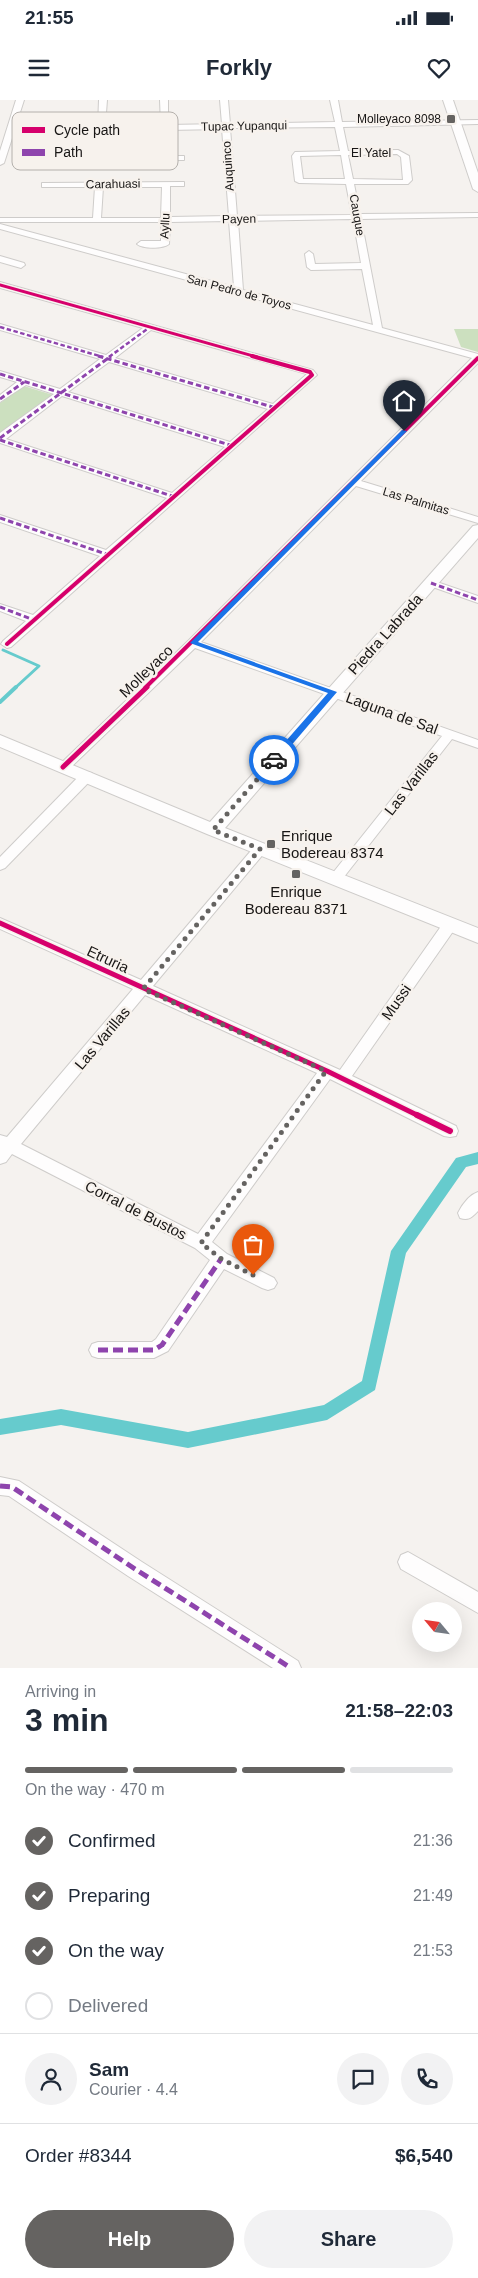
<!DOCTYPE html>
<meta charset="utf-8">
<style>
:root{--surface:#fff;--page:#f2f2f3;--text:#1f2937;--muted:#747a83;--line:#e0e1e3;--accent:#656361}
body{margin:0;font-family:Helvetica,sans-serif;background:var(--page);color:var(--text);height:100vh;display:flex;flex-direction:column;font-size:19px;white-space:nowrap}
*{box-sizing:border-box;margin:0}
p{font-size:16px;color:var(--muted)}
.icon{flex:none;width:28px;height:28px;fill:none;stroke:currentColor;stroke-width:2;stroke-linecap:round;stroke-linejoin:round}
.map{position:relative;height:1568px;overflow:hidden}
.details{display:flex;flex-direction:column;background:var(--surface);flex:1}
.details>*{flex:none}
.needle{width:32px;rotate:299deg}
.buttons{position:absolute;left:412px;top:1502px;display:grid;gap:10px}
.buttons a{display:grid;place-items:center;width:50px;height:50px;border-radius:50%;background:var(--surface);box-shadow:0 5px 20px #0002;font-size:25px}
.pin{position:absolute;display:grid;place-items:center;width:42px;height:42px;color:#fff;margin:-51px -21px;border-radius:50% 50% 50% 0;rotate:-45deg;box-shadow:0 0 5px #0007}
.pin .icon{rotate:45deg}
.courier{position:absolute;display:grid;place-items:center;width:50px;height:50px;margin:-25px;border:4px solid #1a73e8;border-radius:50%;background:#fff;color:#222;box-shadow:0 1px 6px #0007}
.head em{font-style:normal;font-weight:800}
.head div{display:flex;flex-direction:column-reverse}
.head{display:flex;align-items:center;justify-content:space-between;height:85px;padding:0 25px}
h1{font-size:32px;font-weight:800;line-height:38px}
.bar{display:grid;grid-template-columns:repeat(4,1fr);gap:8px 5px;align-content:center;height:60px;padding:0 25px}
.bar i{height:6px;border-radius:4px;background:var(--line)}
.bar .active{background:var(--accent)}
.bar p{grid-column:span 4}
.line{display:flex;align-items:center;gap:12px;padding:0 25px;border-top:1px solid var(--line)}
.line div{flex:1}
.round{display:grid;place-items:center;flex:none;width:52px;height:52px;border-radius:26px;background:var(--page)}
ol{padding:0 25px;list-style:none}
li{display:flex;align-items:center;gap:15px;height:55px}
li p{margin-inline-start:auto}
li .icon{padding:5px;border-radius:50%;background:var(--accent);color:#fff;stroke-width:4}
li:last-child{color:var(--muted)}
li i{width:28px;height:28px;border:2px solid var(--line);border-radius:50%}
.primary-button{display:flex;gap:10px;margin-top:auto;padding:10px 25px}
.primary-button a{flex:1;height:58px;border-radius:30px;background:var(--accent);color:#fff;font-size:20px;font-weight:800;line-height:58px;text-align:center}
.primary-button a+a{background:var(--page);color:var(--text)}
.status{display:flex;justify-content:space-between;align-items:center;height:35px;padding:0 25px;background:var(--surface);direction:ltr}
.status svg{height:14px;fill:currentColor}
header{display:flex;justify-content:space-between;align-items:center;height:65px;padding:0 25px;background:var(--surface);font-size:22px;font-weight:800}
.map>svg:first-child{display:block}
</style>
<div class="status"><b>21:55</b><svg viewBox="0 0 49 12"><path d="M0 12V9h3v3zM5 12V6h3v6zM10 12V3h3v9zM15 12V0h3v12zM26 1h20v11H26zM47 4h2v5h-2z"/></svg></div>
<header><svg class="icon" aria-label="menu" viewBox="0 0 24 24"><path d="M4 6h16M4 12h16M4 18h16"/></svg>Forkly<svg class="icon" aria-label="heart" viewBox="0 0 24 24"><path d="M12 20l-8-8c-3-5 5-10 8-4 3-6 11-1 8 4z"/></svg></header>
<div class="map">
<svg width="478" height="1568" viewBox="0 0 478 1568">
<rect width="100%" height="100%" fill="#f5f2ef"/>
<!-- green -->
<g fill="#cce0bf">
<path d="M 454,229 L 478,229 L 478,252 L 461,247 Z"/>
<path d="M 24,286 L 53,295 L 0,334 L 0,303 Z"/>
</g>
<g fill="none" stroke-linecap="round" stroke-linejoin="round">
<!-- stream-far1 -->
<path stroke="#66cbcd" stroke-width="3" d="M 3,550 L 39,566 L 15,588"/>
<!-- stream -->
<path stroke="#66cbcd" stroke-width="4" d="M 0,602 L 16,587"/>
<!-- canal -->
<path fill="#66cbcd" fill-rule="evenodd" d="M 478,1052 L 478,1064 L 466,1067 L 406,1153 L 375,1290 L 327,1320 L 188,1348 L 61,1325 L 0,1335 L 0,1319 L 61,1309 L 188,1332 L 324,1305 L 362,1281 L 391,1151 L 456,1058 Z"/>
<!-- minor casing -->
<g stroke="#ceccca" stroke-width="2">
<g id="minor">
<path d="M 16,0 L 24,0 L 15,28 L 98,26 L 99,0 L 107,0 L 105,26 L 161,25 L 160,0 L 168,0 L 168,25 L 222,24 L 220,0 L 228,0 L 230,24 L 335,22 L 330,0 L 338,0 L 342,22 L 478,20 L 478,24 L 343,27 L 348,51 L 398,50 L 409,56 L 412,80 L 408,84 L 354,84 L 360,114 L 478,113 L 478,117 L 361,119 L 382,228 L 478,254 L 478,263 L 361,381 L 478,417 L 478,423 L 356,386 L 201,542 L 478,640 L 478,648 L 452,639 L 340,782 L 330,782 L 328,779 L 442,636 L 195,548 L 68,670 L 63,671 L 57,667 L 189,540 L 472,258 L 0,129 L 0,124 L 234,187 L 229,121 L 170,122 L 169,144 C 163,149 143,149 137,144 L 141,141 L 161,141 L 161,122 L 0,122 L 0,118 L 93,118 L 95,87 L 42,87 L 42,83 L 45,83 L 181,82 L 184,82 L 184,86 L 170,86 L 170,117 L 229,116 L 222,29 L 168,30 L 169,56 L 184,56 L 184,60 L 181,60 L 47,62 L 43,60 L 44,58 L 96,57 L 98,31 L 14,32 L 4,63 L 0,65 L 0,51 ZM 335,27 L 340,51 L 295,52 L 292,56 L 295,81 L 299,83 L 346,84 L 352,115 L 237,116 L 230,28 ZM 161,30 L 161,56 L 104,57 L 105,31 ZM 397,54 L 401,57 L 403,80 L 353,79 L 348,55 ZM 341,55 L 345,79 L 303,79 L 300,56 ZM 103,87 L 162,87 L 161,118 L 101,118 ZM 353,119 L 361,163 L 315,164 L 313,154 L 309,151 L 305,154 L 307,167 L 311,170 L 362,169 L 373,225 L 243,190 L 238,121 Z"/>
<path d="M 0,156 L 24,163 L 25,165 L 21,168 L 0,162 Z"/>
<path d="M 0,182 L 313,270 L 317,275 L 11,547 L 7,548 L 1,544 L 3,541 L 26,521 L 0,511 L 0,504 L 33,515 L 100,456 L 0,422 L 0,415 L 106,450 L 167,398 L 0,343 L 0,333 L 54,294 L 26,285 L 0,302 L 0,295 L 17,282 L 0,277 L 0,271 L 60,289 L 100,259 L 0,230 L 0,224 L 106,255 L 143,228 L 0,188 ZM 151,230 L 307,274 L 273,304 L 115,258 ZM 109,262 L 268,309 L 230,342 L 68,292 ZM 62,296 L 225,347 L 172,393 L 6,339 Z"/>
<path d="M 431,480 L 478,496 L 478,503 L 427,485 L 425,483 L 427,481 Z"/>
<path d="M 87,672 L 92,673 L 93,676 L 92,679 L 5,768 L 0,770 L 0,757 L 82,673 Z"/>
<path d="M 260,744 L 265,746 L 267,749 L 265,752 L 153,886 L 340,970 L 444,822 L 454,822 L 456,826 L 454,830 L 352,976 L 456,1026 L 458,1031 L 456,1036 L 450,1037 L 444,1036 L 330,979 L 212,1142 L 227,1154 L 274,1178 L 277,1183 L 274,1188 L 268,1190 L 262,1188 L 224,1169 L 168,1251 L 154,1258 L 98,1258 L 92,1256 L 89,1250 L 92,1244 L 98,1242 L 152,1242 L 156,1239 L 210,1160 L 195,1148 L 12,1054 L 6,1062 L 0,1064 L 0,1035 L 7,1037 L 133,889 L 0,829 L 0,818 L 141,880 L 255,746 ZM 145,895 L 317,973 L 198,1134 L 21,1044 Z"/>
<path d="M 478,1092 L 478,1111 C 472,1117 469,1121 460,1118 L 458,1113 C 462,1105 469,1095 478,1092 Z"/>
<path d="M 0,1377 L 19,1381 L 142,1462 L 298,1561 L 301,1568 L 273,1568 L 128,1476 L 9,1396 L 0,1395 Z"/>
<path d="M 408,1452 L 478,1492 L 478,1513 L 401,1469 L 398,1462 L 401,1455 Z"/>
</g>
</g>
<!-- major casing -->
<g stroke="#ceccca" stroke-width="2">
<g id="major">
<path d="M 443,0 L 453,0 L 478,73 L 478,92 L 473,89 Z"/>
<path d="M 478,425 L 478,438 L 225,728 L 478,828 L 478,843 L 207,734 L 0,647 L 0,635 L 210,722 L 473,426 Z"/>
</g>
</g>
<!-- minor -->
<use href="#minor" fill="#fefdfd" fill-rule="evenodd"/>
<!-- major -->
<use href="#major" fill="#fefdfd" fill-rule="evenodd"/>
<!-- quiet-far2 -->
<g stroke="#8e44ad" stroke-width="2.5" stroke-dasharray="4.5 2.5" stroke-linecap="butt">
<path d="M 0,227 L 103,257"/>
<path d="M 109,257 L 150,227"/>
</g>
<!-- quiet-far1 -->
<g stroke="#8e44ad" stroke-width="3" stroke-dasharray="5.5 3" stroke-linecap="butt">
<path d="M 98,256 L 276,308"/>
<path d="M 0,274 L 233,346"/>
<path d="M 0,299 L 24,282"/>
<path d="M 0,338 L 111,256"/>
<path d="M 0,340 L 175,397"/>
<path d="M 0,418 L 109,455"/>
<path d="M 431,483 L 478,500"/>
<path d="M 0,507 L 34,520"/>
</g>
<!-- quiet -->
<g stroke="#8e44ad" stroke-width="5" stroke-dasharray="10 5" stroke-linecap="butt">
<path d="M 98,1250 L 154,1250 L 162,1245 L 221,1159"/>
<path d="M 0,1386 L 12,1387 L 135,1469 L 291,1568"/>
</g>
<!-- cycleway-far3 casing -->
<g stroke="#f7f2ed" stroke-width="5">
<path id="cycleway-far3" d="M 0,185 L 257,257"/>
</g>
<!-- cycleway-far2 casing -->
<g stroke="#f7f2ed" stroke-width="6">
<g id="cycleway-far2">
<path d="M 7,544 L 312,275 L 310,272 L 252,256"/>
<path d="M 145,588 L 478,258"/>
</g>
</g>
<!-- cycleway-far1 casing -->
<g stroke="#f7f2ed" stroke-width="8">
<g id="cycleway-far1">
<path d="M 63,667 L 147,587"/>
<path d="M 0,823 L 327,971 L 419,1016"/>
</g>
</g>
<!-- cycleway casing -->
<g stroke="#f7f2ed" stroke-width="9">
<path id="cycleway" d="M 417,1015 L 450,1031"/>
</g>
<!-- cycleway-far3 -->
<use href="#cycleway-far3" stroke="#d6006c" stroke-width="3"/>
<!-- cycleway-far2 -->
<use href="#cycleway-far2" stroke="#d6006c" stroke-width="4"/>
<!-- cycleway-far1 -->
<use href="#cycleway-far1" stroke="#d6006c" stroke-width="5"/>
<!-- cycleway -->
<use href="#cycleway" stroke="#d6006c" stroke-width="6"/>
</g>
<!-- route -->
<path fill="#1a73e8" d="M 402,330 L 407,331 L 198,542 L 337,592 L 277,662 L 271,662 L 271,658 L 328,593 L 190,543 Z"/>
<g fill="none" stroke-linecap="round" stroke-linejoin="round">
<!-- done -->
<path stroke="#656361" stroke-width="5" stroke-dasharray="0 9" d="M 253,1175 L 220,1158 L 201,1143 L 326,971 L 143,889 L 260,749 L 213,730 L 274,660"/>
</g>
<!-- markers -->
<g fill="#656361" stroke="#f7f2ed" stroke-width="2">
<rect x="446" y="14" width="10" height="10" rx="2.5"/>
<rect x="266" y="739" width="10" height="10" rx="2.5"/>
<rect x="291" y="769" width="10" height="10" rx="2.5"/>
</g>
<g text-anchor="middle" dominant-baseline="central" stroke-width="5" stroke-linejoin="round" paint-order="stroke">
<!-- far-poi labels -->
<g font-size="12" fill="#181615" stroke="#f7f2ed" text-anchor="end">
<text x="441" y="19">Molleyaco 8098</text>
</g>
<!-- far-street labels -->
<g font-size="12" fill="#181615" stroke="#f7f2ed">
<text transform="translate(244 26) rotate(-1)">Tupac Yupanqui</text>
<text x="371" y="53">El Yatel</text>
<text transform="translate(228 66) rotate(-94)">Auquinco</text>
<text transform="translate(113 84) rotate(-1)">Carahuasi</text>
<text transform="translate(357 115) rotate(80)">Cauque</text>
<text transform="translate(239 119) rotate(-1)">Payen</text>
<text transform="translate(165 126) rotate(-87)">Ayllu</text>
<text transform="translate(239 192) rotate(15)">San Pedro de Toyos</text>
<text transform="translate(416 401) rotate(17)">Las Palmitas</text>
</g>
<!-- street labels -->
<g font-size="15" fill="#181615" stroke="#f7f2ed">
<text transform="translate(385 534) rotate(-48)">Piedra Labrada</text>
<text transform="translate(146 571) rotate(-44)">Molleyaco</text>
<text transform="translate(392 613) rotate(20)">Laguna de Sal</text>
<text transform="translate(411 683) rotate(-52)">Las Varillas</text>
<text transform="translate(108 859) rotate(25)">Etruria</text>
<text transform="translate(396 902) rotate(-55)">Mussi</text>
<text transform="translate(102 938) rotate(-50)">Las Varillas</text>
<text transform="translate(136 1110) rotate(27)">Corral de Bustos</text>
</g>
<!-- poi labels -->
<g font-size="15" fill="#181615" stroke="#f7f2ed" text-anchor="start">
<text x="281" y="735">Enrique<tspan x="281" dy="17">Bodereau 8374</tspan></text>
<text x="296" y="791" text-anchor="middle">Enrique<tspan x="296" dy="17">Bodereau 8371</tspan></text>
</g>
</g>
<!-- legend -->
<rect x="12" y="12" width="166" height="58" rx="8" fill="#f7f2ed" stroke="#b4b0ac" stroke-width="1"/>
<rect x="22" y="27" width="23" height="6" fill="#d6006c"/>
<rect x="22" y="49" width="23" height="7" fill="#8e44ad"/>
<g font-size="14" fill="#181615">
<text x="54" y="35">Cycle path</text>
<text x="54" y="57">Path</text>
</g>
</svg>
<div class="buttons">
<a><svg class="needle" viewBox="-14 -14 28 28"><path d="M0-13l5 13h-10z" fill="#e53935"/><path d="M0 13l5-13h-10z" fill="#747a83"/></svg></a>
</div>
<div class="pin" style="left:253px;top:1175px;background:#ea580c"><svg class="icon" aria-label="bag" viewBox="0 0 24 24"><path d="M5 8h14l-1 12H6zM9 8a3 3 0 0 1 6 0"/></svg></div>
<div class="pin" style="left:404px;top:331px;background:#1f2937"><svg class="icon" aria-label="home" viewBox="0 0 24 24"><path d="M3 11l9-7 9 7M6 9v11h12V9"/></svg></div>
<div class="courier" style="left:274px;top:660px"><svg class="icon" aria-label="car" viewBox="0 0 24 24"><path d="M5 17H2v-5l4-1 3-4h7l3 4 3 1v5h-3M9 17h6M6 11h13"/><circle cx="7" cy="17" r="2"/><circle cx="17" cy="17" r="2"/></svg></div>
</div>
<section class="details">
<div class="head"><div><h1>3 min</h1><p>Arriving in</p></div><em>21:58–22:03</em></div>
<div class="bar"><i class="active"></i><i class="active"></i><i class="active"></i><i></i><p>On the way · 470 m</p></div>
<ol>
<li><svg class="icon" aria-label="check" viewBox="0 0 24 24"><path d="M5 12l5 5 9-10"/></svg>Confirmed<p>21:36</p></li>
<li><svg class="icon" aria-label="check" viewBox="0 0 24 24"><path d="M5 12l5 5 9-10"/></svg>Preparing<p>21:49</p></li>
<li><svg class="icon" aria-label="check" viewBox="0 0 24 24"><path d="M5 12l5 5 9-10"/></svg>On the way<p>21:53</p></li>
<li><i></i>Delivered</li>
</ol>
<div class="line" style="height:90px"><a class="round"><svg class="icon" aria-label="person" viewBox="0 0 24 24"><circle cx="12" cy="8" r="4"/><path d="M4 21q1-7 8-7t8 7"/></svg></a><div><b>Sam</b><p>Courier · 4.4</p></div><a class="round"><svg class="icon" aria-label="chat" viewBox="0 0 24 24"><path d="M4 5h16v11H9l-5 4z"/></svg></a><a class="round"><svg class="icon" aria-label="phone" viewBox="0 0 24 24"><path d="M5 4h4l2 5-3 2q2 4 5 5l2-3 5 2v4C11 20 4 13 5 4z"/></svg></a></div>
<div class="line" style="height:65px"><div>Order #8344</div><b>$6,540</b></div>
<div class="primary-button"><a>Help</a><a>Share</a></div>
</section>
